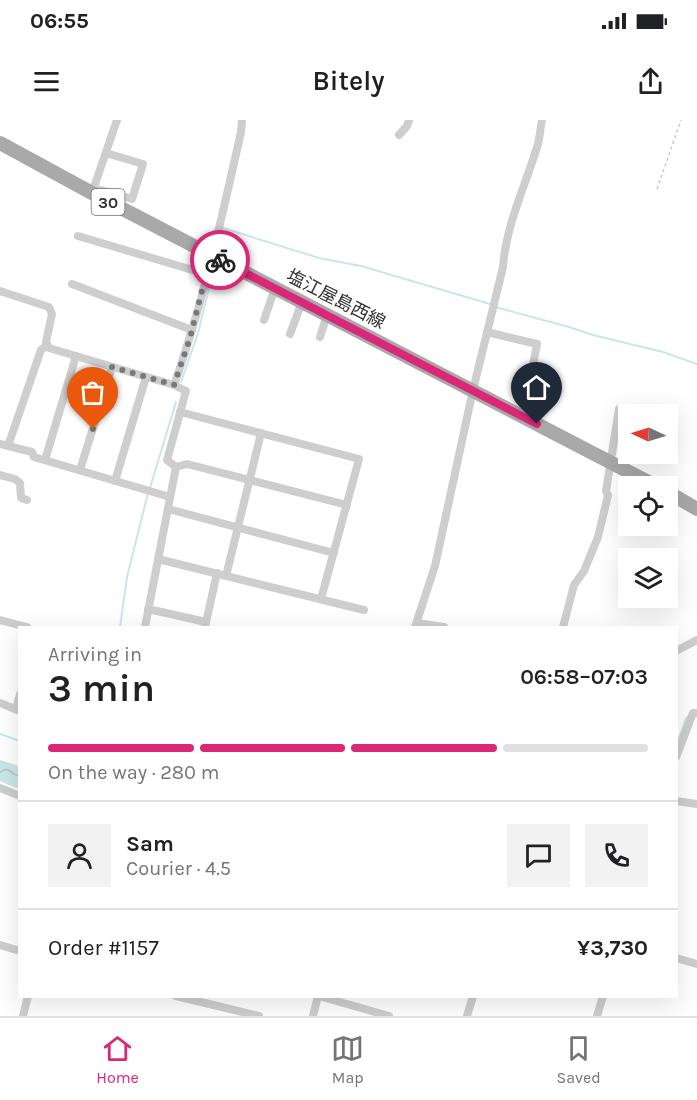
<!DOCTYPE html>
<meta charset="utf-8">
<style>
:root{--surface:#fff;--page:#f2f2f2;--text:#202124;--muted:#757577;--line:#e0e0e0;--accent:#db2777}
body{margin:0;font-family:Karla,"Noto Sans JP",sans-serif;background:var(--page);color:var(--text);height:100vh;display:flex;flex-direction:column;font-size:22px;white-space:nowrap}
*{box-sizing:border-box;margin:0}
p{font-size:20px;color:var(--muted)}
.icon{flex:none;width:33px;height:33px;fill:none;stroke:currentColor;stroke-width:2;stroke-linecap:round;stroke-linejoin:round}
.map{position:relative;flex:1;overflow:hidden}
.sheet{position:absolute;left:18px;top:506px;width:660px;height:372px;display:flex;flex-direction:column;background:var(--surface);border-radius:0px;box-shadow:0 6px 24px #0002}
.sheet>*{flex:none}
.needle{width:39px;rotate:274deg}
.controls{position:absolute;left:618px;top:284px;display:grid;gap:12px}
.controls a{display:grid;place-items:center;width:60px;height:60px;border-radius:0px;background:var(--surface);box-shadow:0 6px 24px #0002;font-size:30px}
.pin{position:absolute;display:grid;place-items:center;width:51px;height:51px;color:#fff;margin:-62px -26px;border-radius:50% 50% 50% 0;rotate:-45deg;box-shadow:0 0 6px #0007}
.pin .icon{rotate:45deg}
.courier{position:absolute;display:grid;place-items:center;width:60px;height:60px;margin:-30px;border:4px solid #db2777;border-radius:50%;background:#fff;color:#222;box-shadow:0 2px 8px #0007}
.headline em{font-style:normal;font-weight:600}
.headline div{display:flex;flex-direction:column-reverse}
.headline{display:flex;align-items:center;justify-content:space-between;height:102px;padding:0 30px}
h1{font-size:39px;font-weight:600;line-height:45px}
.bar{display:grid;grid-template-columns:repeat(4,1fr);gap:9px 6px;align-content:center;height:72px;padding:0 30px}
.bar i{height:8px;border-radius:4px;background:var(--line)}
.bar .selected{background:var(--accent)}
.bar p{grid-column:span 4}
.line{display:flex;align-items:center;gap:15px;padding:0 30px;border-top:2px solid var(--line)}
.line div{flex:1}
.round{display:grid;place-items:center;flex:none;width:63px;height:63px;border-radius:0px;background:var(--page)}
.status{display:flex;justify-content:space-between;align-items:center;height:42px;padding:0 30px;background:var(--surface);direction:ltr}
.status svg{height:16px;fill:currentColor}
header{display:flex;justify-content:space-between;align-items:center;height:78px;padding:0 30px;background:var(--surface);font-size:27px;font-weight:600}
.tab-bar{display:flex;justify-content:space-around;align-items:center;height:84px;border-top:2px solid var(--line);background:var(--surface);font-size:16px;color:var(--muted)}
.tab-bar a{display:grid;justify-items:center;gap:3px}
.tab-bar .selected{color:var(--accent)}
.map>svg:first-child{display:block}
</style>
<div class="status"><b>06:55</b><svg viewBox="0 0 49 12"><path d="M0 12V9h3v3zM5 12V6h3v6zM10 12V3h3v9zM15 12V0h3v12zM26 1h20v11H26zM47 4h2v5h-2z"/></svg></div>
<header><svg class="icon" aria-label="menu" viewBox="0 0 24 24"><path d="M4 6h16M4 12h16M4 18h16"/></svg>Bitely<svg class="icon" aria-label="share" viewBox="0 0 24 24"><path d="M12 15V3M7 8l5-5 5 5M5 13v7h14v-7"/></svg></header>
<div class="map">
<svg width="697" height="896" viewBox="0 0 697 896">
<defs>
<pattern id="water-waves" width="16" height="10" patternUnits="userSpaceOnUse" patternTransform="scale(1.5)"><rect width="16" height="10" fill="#cbe6ea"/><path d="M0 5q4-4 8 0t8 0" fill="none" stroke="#afc6c9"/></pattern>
</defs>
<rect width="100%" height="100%" fill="#fff"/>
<!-- water -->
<path fill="url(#water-waves)" d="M 0,640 L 19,646 L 19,669 L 0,661 Z"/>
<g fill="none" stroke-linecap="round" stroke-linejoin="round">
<!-- stream -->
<g stroke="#cbe6ea" stroke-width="2">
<path d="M 219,133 L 223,108 L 319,138 L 361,146 L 490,184"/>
<path d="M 495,187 L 569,207 L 593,215 L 663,232 L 697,244"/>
<path d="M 181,262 L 198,213 L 215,144"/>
<path d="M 150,368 L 176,282"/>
<path d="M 120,507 L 127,457 L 148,373"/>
<path d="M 0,614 L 20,621"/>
<path d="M 678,621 L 686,598"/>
</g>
<!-- path -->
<path stroke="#c8c8c8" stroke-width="1.5" stroke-dasharray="3 3" stroke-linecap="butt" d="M 657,69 L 681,0"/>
<!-- street -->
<g stroke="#cecece" stroke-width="8">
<path d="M 399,15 L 407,6 L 409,0"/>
<path d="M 94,68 L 132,79 L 143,44 L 106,33"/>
<path d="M 92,73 L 117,0"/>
<path d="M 78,116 L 206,154"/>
<path d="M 72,164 L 192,210"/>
<path d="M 0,171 L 49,187 L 52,194 L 46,222 L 49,228 L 174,265 C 203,183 222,97 241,12 L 242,0"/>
<path d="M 264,200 L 275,168"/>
<path d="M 487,212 L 537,224 L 531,255"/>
<path d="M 290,214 L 302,182"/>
<path d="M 320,217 L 327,195"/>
<path d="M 180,292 L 359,339 L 321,479"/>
<path d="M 0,324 L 32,332 L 34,337 L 170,377"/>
<path d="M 8,326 L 41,230 L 47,225"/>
<path d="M 45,340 L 76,236"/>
<path d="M 176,347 L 187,344 L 347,385"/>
<path d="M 80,350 L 112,247"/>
<path d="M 0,355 L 15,359 L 20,363 L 21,378 L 27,380"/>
<path d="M 115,361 L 146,257"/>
<path d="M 168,389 L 334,433"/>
<path d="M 158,439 L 364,490"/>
<path d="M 226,456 L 261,313"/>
<path d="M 148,489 L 206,502"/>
<path d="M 0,500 L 27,507"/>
<path d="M 417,503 L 444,507"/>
<path d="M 145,507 L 176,347 L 167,340 L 186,271 L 174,265"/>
<path d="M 205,507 L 217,453"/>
<path d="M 415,507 L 435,446 L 473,270 L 503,147 C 506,105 525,67 537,27 C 540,19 540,9 542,0"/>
<path d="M 563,507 L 574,465 L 584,451 L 598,417 L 608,375 L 606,371 L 619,289"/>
<path d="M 676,531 L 697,520"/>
<path d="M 0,583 L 20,591"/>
<path d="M 16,589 L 20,574"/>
<path d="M 676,637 L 693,593 L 697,593"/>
<path d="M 0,668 L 20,676"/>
<path d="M 676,681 L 697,684"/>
<path d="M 0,825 L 20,831"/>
<path d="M 676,838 L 697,844"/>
<path d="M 176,876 L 259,896"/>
<path d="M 319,876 L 389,896"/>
<path d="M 23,896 L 28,876"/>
<path d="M 313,896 L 318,876"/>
<path d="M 467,896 L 473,876"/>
<path d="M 597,896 L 603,876"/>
</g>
<!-- primary -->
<g stroke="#a9a9a9" stroke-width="14">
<path d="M 0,23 L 92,73 L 656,366"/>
<path d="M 668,372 L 697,389"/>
</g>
</g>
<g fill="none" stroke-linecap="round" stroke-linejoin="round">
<!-- done -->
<path stroke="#797979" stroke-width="6" stroke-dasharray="0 10.8" d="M 93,309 L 112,247 L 174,265 L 190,218 L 211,135 L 220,140"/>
<!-- route -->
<path stroke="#db2777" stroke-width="8" d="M 220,140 L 537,304"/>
</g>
<g text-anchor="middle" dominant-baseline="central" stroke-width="6" stroke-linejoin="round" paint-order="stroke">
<!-- shield labels -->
<rect fill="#fff" stroke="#6f6f6f" stroke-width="1.5" x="91.5" y="69" width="33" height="26" rx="4.5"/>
<g font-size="16" font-weight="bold" fill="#313131">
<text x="108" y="82">30</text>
</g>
<!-- street labels -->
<g font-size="18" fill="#313131" stroke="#fff">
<text transform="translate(336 179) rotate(27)">塩江屋島西線</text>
</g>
</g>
</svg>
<div class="controls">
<a><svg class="needle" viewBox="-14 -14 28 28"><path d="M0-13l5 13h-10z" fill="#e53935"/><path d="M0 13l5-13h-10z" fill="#757577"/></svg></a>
<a><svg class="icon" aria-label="locate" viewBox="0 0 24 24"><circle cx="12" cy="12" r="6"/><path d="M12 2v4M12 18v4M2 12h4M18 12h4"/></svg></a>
<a><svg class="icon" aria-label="layers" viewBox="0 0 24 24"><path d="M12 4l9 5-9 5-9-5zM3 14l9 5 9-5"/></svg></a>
</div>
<div class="pin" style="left:93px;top:309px;background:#ea580c"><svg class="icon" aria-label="bag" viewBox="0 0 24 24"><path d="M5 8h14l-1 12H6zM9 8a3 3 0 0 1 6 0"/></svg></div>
<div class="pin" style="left:537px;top:304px;background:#1f2937"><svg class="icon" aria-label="home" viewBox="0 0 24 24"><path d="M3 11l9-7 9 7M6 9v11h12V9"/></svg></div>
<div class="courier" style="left:220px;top:140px"><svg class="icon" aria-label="bike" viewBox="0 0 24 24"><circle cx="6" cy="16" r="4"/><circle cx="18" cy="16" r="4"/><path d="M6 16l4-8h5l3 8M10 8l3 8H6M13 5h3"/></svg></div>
<section class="sheet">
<div class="headline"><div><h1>3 min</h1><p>Arriving in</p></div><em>06:58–07:03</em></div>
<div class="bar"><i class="selected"></i><i class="selected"></i><i class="selected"></i><i></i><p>On the way · 280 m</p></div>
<div class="line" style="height:108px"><a class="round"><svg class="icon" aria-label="person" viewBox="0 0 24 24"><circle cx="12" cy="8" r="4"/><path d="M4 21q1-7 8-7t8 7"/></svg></a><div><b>Sam</b><p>Courier · 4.5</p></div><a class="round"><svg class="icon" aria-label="chat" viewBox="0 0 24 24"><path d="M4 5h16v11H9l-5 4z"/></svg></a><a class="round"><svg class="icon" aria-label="phone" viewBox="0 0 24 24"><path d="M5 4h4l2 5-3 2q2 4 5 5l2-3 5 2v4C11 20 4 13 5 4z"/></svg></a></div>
<div class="line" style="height:78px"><div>Order #1157</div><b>¥3,730</b></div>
</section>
</div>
<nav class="tab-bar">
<a class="selected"><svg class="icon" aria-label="home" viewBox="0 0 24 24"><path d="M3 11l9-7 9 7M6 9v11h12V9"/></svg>Home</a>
<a><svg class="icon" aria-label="map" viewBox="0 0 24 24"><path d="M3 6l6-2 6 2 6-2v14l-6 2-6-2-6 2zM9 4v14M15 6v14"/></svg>Map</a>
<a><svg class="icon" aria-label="saved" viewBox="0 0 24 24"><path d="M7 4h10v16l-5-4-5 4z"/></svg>Saved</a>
</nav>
